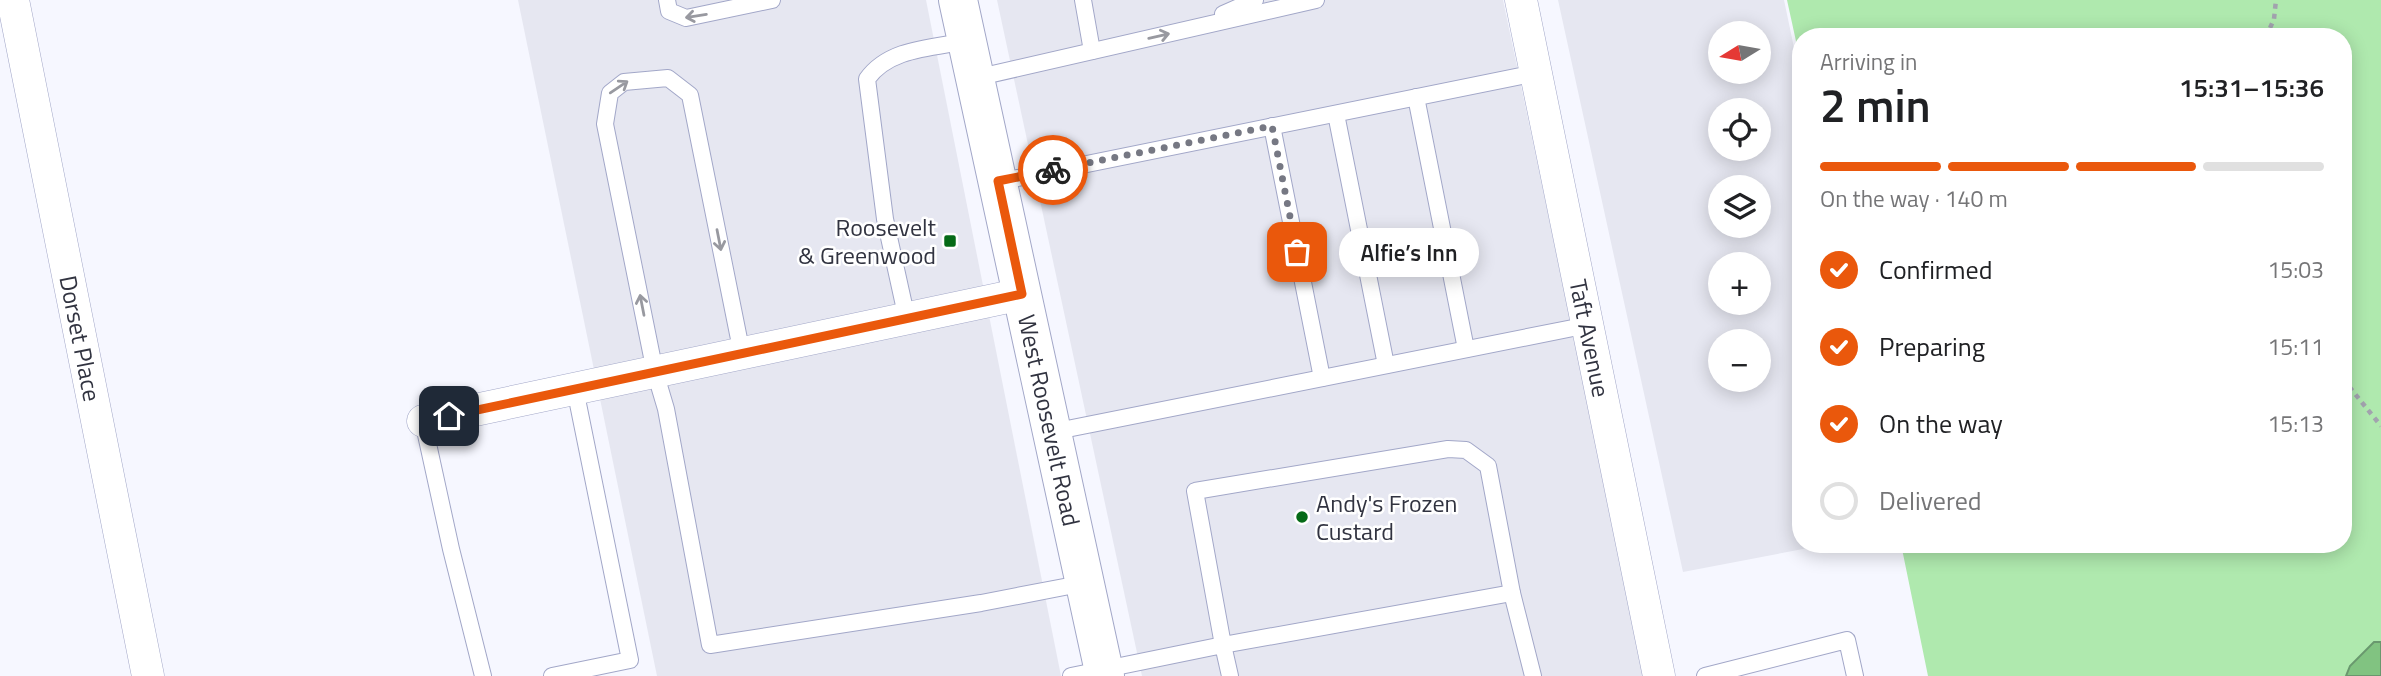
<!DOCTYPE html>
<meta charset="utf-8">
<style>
:root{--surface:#fff;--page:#f2f2f2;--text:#202124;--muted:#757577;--line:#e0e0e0;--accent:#ea580c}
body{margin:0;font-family:"Titillium Web",sans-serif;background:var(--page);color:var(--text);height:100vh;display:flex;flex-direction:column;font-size:26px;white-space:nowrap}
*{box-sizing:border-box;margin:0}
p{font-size:23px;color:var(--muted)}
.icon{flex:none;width:38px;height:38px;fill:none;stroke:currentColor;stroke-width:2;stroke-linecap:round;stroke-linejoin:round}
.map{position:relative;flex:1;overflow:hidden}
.sheet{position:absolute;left:1792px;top:28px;width:560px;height:525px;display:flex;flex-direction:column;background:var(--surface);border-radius:28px;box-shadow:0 4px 18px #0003}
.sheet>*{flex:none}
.needle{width:46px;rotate:259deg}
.controls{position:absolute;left:1708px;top:21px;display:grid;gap:14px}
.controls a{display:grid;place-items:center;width:63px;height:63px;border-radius:50%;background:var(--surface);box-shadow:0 4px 18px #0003;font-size:35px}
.pin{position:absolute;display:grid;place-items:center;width:60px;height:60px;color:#fff;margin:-30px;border-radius:14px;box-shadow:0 4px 10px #0006}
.courier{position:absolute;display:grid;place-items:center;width:70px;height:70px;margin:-35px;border:5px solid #ea580c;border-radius:50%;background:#fff;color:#222;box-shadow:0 2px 9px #0007}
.bubble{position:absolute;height:49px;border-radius:24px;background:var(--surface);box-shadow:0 4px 18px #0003;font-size:23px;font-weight:600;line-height:49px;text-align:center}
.summary em{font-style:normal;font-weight:600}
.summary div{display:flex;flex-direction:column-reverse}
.summary{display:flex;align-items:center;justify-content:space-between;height:119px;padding:0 28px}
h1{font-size:46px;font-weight:600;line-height:52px}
.bar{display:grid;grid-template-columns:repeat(4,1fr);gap:10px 7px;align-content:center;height:84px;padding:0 28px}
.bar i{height:9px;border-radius:5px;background:var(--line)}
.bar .current{background:var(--accent)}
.bar p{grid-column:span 4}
ol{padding:0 28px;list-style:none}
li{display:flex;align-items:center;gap:21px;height:77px}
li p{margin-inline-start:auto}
li .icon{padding:7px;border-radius:50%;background:var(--accent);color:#fff;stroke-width:4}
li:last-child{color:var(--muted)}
li i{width:38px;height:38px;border:4px solid var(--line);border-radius:50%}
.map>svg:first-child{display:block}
</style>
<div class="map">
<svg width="2381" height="676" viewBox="0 0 2381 676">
<rect width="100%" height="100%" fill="#f6f7ff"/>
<!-- built -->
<g fill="#e6e7f1" fill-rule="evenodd">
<path d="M 518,0 L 926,0 L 1061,676 L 657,676 Z"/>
<path d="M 997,0 L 1503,0 L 1645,676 L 1142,676 Z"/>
<path d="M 1558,0 L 1784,0 L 1801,81 L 1801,544 L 1829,544 L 1683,572 ZM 1720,33 L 1759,33 L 1759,72 L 1720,72 ZM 1720,110 L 1759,110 L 1759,149 L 1720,149 ZM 1720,187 L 1759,187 L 1759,226 L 1720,226 ZM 1720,264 L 1759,264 L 1759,303 L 1720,303 ZM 1720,341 L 1759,341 L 1759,380 L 1720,380 Z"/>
</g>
<!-- green -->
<path fill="#afe9ae" d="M 1787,0 L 2381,0 L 2381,676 L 1928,676 L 1901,544 L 2343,544 L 2343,37 L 1801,37 L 1801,64 Z"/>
<!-- water -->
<path fill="#81c381" stroke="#69986e" stroke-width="2" d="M 2374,642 L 2381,642 L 2381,676 L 2346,676 L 2350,666 Z"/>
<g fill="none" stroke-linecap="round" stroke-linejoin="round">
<!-- lane casing -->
<g stroke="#a2a7c8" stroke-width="18">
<g id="lane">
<path d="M 667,0 L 669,11 L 686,18 L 772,0"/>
<path d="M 1083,0 L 1092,51"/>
<path d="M 1223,14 L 1255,0"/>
<path d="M 975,78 L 1316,0"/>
<path d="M 1416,97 L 1466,349"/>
<path d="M 1336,114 L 1386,365"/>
<path d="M 1272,126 L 1322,378"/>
<path d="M 998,182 L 1536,73"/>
<path d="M 907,319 L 885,219 L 867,79 C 889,48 932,48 967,41"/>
<path d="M 742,354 L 690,95 L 668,78 L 624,82 L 610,93 L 605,124 L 655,372 L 666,409 L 710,645 L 981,603 L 1085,583"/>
<path d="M 423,421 L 451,549 L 483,676"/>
<path d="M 1052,432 L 1588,325"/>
<path d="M 1448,449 L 1466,450 L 1488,466 L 1512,593 L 1223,645 L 1195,491 Z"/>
<path d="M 1512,593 L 1533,676"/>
<path d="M 552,676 L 630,660 L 575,389"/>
<path d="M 1071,676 L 1223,645 L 1230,676"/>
<path d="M 1705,676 L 1847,640 L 1855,676"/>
</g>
</g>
<!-- street casing -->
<g stroke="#a2a7c8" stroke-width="33">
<g id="street">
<path id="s1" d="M 13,0 L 148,676"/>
<path id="s2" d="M 1521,0 L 1659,676"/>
<path d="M 423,421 L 1022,294"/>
</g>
</g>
<!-- primary casing -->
<g stroke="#a2a7c8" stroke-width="40">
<g id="primary">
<path id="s3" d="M 958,0 L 1105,676"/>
</g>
</g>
<!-- path -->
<g stroke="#a2a3ae" stroke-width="4.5" stroke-dasharray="5 5" stroke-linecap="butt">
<path d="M 2266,37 L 2274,19 L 2276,0"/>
<path d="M 2343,379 L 2381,426"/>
</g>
<!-- lane -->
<use href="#lane" stroke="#fff" stroke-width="16"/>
<!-- street -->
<use href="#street" stroke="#fff" stroke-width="32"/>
<!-- primary -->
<use href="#primary" stroke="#fff" stroke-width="38"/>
</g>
<!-- one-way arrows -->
<defs><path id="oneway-shaft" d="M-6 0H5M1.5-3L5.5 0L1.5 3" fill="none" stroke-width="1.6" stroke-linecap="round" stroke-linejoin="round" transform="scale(1.75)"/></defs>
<g stroke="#9899a0">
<use href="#oneway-shaft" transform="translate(696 16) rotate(171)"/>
<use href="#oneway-shaft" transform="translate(1159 36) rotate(-13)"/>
<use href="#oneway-shaft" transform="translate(619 87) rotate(-34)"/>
<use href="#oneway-shaft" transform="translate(719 240) rotate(79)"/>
<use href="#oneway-shaft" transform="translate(642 305) rotate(-101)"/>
</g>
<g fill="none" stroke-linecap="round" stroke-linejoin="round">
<!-- done -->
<path stroke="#767883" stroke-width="7" stroke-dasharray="0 12.6" d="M 1053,170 L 1272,126 L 1297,252"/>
<!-- route -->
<path stroke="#ea580c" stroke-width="9" d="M 449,416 L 1022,294 L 998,181 L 1053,170"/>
</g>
<!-- markers -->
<g fill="#056a17" stroke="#fff" stroke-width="2.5">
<rect x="943" y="234" width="14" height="14" rx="3.5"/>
<circle cx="1302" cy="517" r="7"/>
</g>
<g text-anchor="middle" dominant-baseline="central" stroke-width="5" stroke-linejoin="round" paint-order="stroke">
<!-- poi labels -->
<g font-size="24" fill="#313340" stroke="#fff" text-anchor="end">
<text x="936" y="227">Roosevelt<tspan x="936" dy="28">&amp; Greenwood</tspan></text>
<text x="1316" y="503" text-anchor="start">Andy's Frozen<tspan x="1316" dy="28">Custard</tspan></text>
</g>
<!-- street labels -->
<g font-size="24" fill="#313340" stroke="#fff">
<text stroke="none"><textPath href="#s1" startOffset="345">Dorset Place</textPath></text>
<text stroke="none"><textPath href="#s2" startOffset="345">Taft Avenue</textPath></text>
<text stroke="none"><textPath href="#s3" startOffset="430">West Roosevelt Road</textPath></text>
</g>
</g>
</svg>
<div class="controls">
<a><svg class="needle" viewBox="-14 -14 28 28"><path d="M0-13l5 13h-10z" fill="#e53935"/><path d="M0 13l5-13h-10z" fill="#757577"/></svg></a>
<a><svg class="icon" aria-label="locate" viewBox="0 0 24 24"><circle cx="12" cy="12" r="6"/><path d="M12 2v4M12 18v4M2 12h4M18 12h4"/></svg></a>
<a><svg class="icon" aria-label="layers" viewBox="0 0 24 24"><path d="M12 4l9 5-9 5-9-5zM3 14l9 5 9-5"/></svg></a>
<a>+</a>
<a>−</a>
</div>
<div class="pin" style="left:1297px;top:252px;background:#ea580c"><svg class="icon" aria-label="bag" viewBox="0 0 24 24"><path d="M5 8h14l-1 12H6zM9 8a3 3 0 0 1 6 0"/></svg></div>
<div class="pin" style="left:449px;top:416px;background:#1f2937"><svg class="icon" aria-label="home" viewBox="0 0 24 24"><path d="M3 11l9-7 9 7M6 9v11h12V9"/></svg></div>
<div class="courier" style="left:1053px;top:170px"><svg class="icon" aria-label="bike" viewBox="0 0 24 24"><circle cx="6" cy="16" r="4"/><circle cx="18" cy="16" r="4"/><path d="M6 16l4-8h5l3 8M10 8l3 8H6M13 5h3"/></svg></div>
<div class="bubble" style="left:1339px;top:228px;width:140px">Alfie’s Inn</div>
<section class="sheet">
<div class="summary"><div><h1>2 min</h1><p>Arriving in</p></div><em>15:31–15:36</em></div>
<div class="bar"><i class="current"></i><i class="current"></i><i class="current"></i><i></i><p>On the way · 140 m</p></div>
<ol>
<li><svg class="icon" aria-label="check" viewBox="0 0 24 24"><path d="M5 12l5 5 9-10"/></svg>Confirmed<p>15:03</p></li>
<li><svg class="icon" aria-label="check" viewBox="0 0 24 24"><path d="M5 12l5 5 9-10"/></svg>Preparing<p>15:11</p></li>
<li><svg class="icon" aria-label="check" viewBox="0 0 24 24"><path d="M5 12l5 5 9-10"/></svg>On the way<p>15:13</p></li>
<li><i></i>Delivered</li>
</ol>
</section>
</div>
